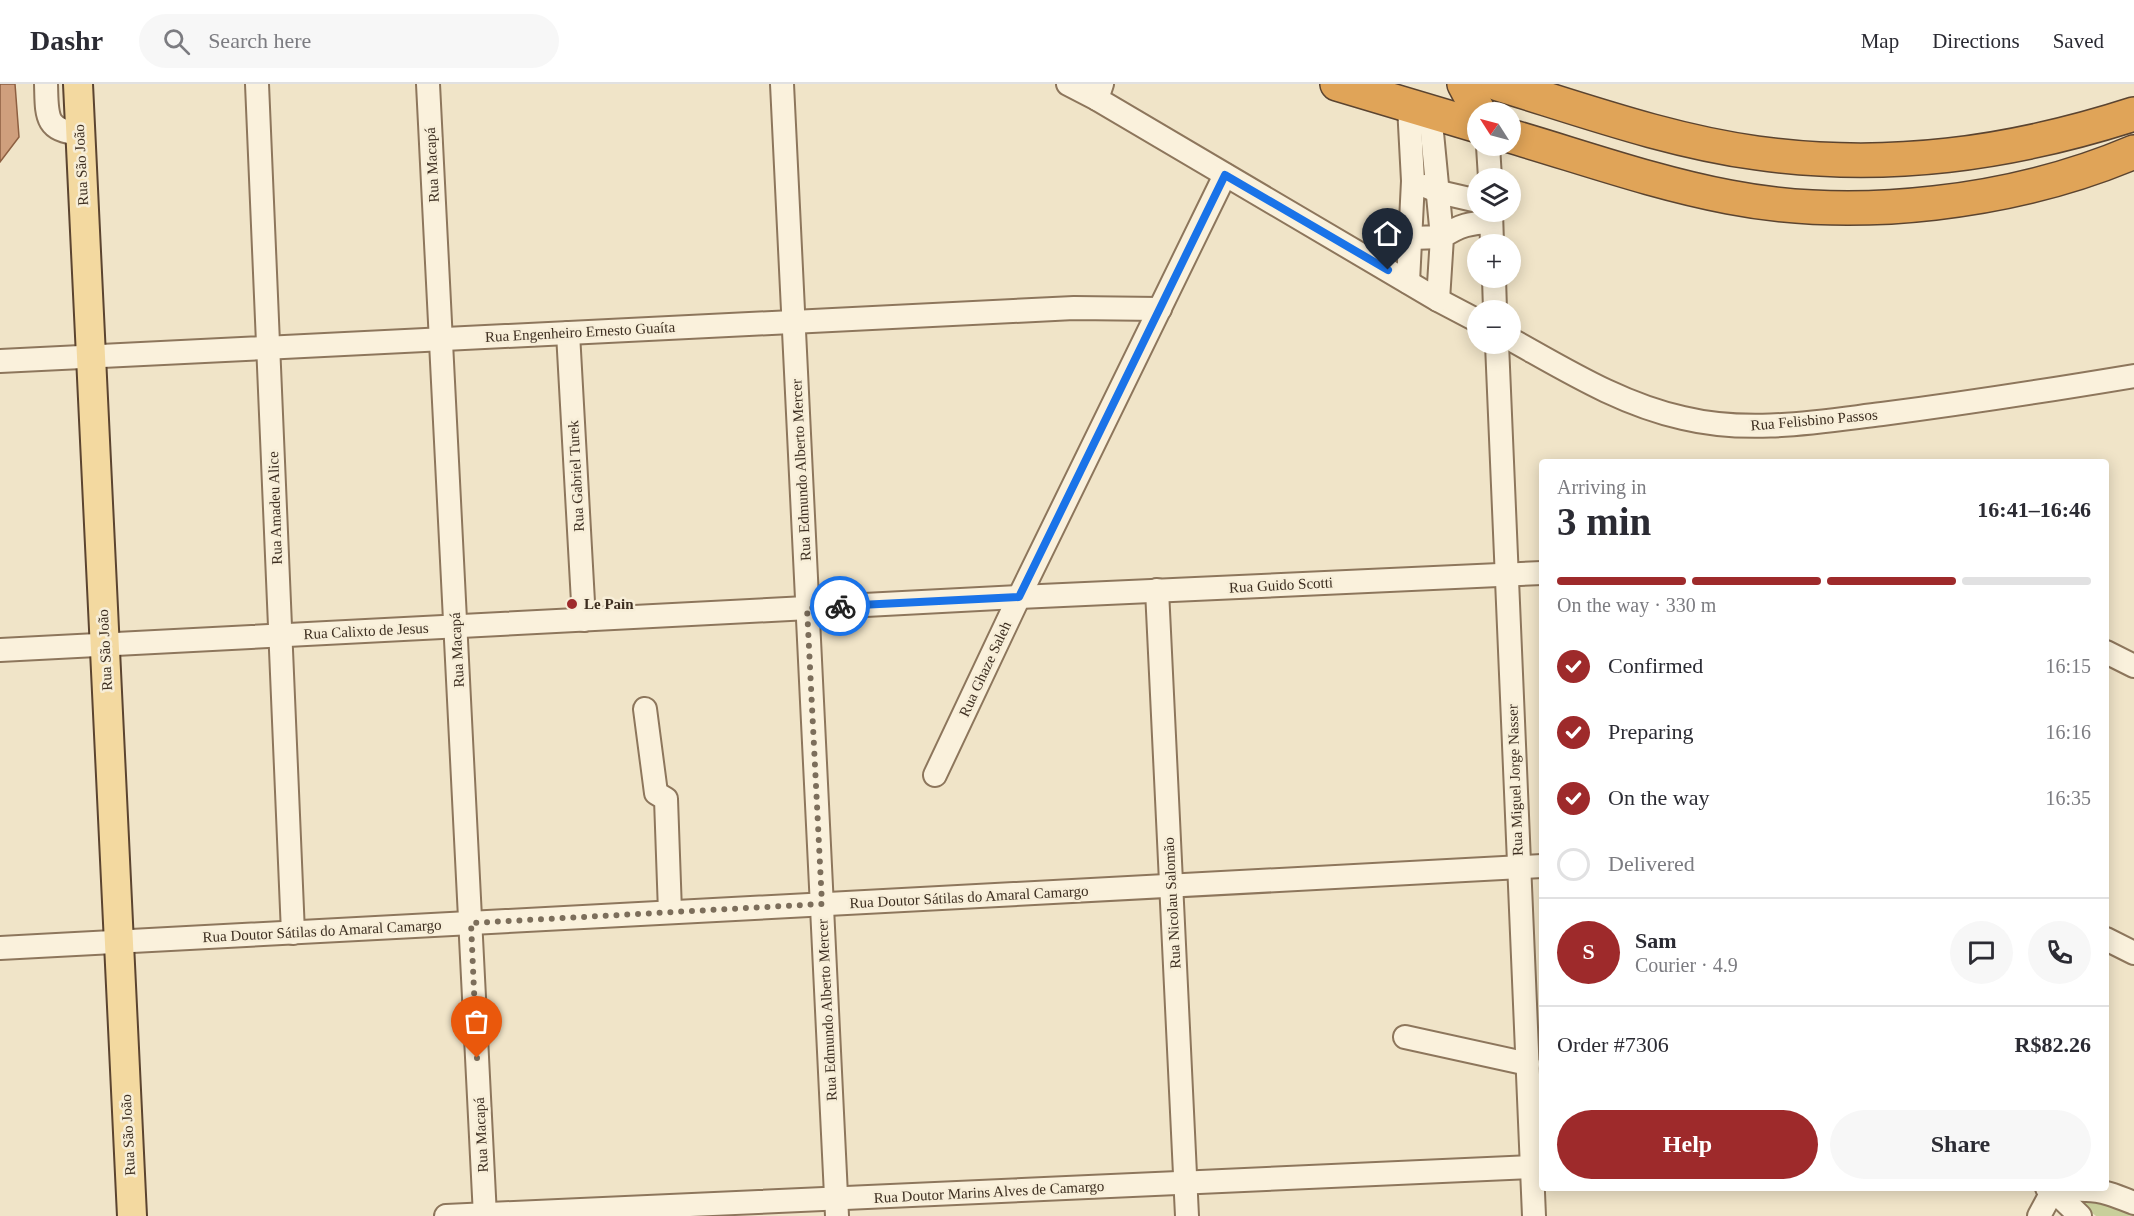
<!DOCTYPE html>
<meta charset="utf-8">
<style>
:root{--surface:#fff;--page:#f7f7f7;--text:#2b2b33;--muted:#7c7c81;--line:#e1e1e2;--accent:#9e2a2b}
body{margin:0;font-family:"Times New Roman",serif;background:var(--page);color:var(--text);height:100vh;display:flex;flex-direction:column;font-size:22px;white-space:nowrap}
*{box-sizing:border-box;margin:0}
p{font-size:20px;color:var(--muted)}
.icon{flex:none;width:33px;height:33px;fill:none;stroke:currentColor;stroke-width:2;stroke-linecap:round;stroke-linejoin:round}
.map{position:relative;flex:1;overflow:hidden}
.details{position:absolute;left:1539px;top:375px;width:570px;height:732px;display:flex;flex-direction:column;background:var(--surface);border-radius:6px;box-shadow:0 3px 15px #0003}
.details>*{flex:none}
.needle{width:39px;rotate:306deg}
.fabs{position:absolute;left:1467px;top:18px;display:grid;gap:12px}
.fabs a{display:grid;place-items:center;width:54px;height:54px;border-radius:50%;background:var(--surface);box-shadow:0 3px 15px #0003;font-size:30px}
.pin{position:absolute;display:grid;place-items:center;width:51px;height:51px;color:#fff;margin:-62px -26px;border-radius:50% 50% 50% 0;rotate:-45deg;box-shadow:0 0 6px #0007}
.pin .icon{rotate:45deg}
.courier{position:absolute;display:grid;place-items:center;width:60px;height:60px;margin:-30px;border:4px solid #1a73e8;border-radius:50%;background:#fff;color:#222;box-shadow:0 2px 8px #0007}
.headline em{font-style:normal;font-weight:700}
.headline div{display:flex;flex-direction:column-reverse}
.headline{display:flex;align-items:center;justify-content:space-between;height:102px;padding:0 18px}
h1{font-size:39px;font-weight:700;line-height:45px}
.bar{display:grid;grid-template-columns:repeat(4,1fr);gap:9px 6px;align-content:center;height:72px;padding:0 18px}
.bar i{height:8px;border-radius:4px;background:var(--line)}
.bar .current{background:var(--accent)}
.bar p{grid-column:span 4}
.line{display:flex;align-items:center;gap:15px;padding:0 18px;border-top:2px solid var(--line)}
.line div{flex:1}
.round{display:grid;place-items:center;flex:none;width:63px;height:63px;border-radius:32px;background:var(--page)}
ol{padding:0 18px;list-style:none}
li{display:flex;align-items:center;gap:18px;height:66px}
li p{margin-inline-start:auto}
li .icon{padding:6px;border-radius:50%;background:var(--accent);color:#fff;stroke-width:4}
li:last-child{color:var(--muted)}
li i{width:33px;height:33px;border:3px solid var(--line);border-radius:50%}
.action{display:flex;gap:12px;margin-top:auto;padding:12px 18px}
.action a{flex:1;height:69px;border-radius:36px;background:var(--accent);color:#fff;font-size:24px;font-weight:700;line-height:69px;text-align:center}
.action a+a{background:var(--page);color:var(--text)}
header{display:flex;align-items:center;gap:36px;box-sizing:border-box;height:84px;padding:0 30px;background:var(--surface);border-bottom:2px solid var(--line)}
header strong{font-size:28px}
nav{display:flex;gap:33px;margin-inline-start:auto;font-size:21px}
.search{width:420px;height:54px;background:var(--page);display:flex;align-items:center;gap:15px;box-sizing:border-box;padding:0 21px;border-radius:33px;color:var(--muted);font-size:22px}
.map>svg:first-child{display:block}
</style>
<header>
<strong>Dashr</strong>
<div class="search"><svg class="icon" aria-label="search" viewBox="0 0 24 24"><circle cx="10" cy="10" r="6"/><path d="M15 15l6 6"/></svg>Search here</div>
<nav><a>Map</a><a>Directions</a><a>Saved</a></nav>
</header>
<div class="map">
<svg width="2134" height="1132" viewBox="0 0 2134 1132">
<rect width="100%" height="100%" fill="#f0e4c8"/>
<!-- green -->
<path fill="#c9cf9b" d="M 2077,1117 C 2098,1116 2115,1122 2134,1129 L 2134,1132 L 2096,1132 Z"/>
<!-- building -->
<path fill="#cf9f7d" stroke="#8d5f41" stroke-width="1.5" d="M 0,0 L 15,0 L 19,53 L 0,78 Z"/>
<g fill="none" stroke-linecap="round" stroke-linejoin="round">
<!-- minor casing -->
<g stroke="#8d765c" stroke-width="26">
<g id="minor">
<path d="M 46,0 C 47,30 44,48 80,49"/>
<path d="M 257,0 L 293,849"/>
<path d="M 428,0 L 485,1132"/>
<path d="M 782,0 L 837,1132"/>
<path d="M 1068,0 L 1097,15"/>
<path d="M 1102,0 L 1097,15 L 1438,216 L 1478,237"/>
<path d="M 1488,62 L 1490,94"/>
<path d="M 1425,102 L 1439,108 L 1478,117"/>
<path d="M 1491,128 L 1492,160"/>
<path d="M 1411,154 L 1442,153 L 1430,28"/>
<path d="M 1494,194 L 1495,226"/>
<path d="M 1408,198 L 1413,97 L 1409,22"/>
<path d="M 1438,216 L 1442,153 C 1460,141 1470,139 1491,138"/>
<path d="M 568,249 L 584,536"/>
<path d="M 1510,255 C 1566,286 1620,320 1683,334 C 1749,350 1816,338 1882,330 C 1966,319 2050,306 2134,292"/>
<path d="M 1497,260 L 1534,1132"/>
<path d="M 0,277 L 1074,224 L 1160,225"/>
<path d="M 1157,506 L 1187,1132"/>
<path d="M 0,566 L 1019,513 L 1542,489"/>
<path d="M 2106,568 L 2134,582"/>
<path d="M 645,625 L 656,709 L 666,715 L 670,828"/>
<path d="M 935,691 L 1019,513 L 1225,91"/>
<path d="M 2106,855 L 2134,869"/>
<path d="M 0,864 L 1542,782"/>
<path d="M 1405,953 L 1528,980"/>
<path d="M 2047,1104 C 2059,1108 2073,1105 2086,1106 C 2103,1106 2119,1113 2134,1119"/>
<path d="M 446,1132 L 1532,1083"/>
<path d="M 2039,1132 L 2053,1106 L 2080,1132"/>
</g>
</g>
<!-- major casing -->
<g stroke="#5b4430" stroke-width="32">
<path id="major" d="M 78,0 L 132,1132"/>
</g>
<!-- highway casing -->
<g stroke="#5b4430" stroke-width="36">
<g id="highway">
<path d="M 1337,0 L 1478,42"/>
<path d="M 1464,0 L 1479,28"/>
<path d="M 1498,0 C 1583,26 1669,57 1757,69 C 1887,87 2010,70 2134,30"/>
<path d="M 1510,52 C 1582,73 1655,99 1729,113 C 1857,138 2014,119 2134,68"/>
</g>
</g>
<!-- minor -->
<use href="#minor" stroke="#faf1dc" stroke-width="22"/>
<!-- major -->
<use href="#major" stroke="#f3d9a0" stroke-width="28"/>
<!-- highway -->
<use href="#highway" stroke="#e0a458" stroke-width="33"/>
</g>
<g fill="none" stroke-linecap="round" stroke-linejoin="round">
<!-- done -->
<path stroke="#7c6e5b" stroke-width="6" stroke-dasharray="0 10.8" d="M 477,974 L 471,839 L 822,820 L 807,524 L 840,522"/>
<!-- route -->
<path stroke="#1a73e8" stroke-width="8" d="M 840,522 L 1019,513 L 1225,91 L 1388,186"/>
</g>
<!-- markers -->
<circle fill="#9e2a2b" stroke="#f7eed8" stroke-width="2" cx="572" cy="520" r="6"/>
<g text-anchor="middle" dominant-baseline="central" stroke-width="5" stroke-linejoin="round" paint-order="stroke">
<!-- street labels -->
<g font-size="15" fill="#3d2e20" stroke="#f7eed8">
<text transform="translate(81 81) rotate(-93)">Rua São João</text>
<text transform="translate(432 81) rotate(-93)">Rua Macapá</text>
<text transform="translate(580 248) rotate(-3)">Rua Engenheiro Ernesto Guaíta</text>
<text transform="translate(1814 336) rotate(-5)">Rua Felisbino Passos</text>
<text transform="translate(801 386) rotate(-93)">Rua Edmundo Alberto Mercer</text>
<text transform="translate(576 392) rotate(-93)">Rua Gabriel Turek</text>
<text transform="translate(275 424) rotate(-92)">Rua Amadeu Alice</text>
<text transform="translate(1281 501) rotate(-3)">Rua Guido Scotti</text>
<text transform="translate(366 547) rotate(-3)">Rua Calixto de Jesus</text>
<text transform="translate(105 566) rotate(-93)">Rua São João</text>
<text transform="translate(457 566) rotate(-93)">Rua Macapá</text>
<text transform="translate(985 585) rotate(-65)">Rua Ghaze Saleh</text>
<text transform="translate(1515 696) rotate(-92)">Rua Miguel Jorge Nasser</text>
<text transform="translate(969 813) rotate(-3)">Rua Doutor Sátilas do Amaral Camargo</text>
<text transform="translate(1172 819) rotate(-93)">Rua Nicolau Salomão</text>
<text transform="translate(322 847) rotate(-3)">Rua Doutor Sátilas do Amaral Camargo</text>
<text transform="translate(827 926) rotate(-93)">Rua Edmundo Alberto Mercer</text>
<text transform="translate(128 1051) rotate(-93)">Rua São João</text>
<text transform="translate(481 1051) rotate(-93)">Rua Macapá</text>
<text transform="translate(989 1108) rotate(-3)">Rua Doutor Marins Alves de Camargo</text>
</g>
<!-- poi labels -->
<g font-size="15" font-weight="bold" fill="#3d2e20" stroke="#f7eed8" text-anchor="start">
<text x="584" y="520">Le Pain</text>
</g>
</g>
</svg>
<div class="fabs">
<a><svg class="needle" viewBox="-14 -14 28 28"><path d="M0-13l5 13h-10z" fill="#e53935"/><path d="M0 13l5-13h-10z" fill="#7c7c81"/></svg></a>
<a><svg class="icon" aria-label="layers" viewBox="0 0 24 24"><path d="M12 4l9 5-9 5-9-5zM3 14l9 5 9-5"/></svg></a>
<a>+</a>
<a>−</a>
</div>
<div class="pin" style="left:477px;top:974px;background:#ea580c"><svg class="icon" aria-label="bag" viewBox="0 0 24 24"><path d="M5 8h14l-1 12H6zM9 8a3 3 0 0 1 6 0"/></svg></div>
<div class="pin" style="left:1388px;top:186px;background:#1f2937"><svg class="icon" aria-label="home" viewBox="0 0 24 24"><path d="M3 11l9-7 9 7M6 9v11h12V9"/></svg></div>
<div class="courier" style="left:840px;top:522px"><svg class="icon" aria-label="bike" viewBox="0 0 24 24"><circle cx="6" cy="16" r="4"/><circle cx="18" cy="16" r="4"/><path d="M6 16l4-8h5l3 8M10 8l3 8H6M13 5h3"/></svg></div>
<section class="details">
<div class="headline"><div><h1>3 min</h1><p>Arriving in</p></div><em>16:41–16:46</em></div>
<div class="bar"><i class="current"></i><i class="current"></i><i class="current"></i><i></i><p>On the way · 330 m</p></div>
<ol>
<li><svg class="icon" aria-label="check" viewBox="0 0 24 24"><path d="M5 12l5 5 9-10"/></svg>Confirmed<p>16:15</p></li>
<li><svg class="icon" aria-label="check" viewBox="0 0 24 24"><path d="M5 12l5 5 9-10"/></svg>Preparing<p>16:16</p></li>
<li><svg class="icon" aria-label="check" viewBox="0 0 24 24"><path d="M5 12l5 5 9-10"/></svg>On the way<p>16:35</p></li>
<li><i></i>Delivered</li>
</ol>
<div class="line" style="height:108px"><b class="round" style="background:var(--accent);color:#fff">S</b><div><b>Sam</b><p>Courier · 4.9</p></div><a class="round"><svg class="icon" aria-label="chat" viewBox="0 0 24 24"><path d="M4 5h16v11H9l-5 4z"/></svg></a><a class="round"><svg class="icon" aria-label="phone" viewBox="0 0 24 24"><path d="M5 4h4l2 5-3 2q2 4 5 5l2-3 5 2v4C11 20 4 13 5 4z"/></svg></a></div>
<div class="line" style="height:78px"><div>Order #7306</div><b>R$82.26</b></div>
<div class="action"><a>Help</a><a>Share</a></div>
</section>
</div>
